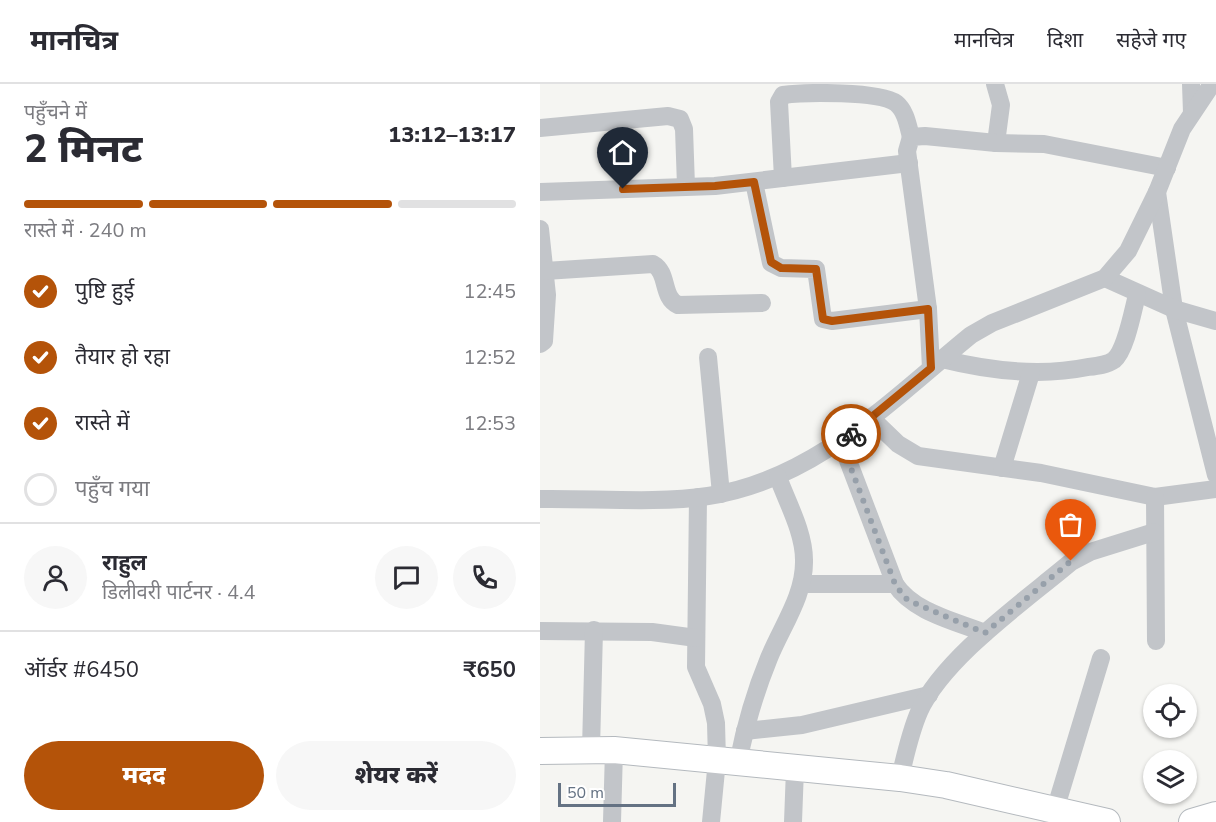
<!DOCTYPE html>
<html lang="hi">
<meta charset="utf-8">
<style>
:root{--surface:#fff;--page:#f7f7f7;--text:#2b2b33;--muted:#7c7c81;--line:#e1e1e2;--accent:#b45309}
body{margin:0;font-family:"Nunito Sans","Noto Sans Devanagari",sans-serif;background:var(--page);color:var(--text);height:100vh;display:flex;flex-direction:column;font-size:22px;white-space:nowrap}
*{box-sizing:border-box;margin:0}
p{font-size:20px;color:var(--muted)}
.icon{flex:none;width:33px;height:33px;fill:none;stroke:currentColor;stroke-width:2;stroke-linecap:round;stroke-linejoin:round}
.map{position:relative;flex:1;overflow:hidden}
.panel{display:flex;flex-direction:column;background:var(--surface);width:540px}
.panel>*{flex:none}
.tools{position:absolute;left:603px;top:600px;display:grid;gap:12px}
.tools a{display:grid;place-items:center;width:54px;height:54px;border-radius:50%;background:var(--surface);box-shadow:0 2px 4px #0004;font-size:30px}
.scale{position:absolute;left:18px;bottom:15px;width:118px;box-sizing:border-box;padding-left:6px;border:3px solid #647283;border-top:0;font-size:16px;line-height:21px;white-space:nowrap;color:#647283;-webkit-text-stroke:4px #fff;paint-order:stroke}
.pin{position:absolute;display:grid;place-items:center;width:51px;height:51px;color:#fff;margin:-62px -26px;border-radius:50% 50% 50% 0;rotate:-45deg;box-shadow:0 0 6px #0007}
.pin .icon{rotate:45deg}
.courier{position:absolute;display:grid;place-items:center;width:60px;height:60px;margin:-30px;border:4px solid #b45309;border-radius:50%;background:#fff;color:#222;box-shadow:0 2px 8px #0007}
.overview em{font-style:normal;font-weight:800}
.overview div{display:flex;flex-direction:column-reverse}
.overview{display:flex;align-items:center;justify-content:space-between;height:102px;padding:0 24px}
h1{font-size:39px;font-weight:800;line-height:45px}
.bar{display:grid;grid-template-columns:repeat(4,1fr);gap:9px 6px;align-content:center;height:72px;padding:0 24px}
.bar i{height:8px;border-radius:4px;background:var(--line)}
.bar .on{background:var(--accent)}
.bar p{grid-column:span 4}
.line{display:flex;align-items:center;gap:15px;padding:0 24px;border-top:2px solid var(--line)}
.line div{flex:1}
.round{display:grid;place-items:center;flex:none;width:63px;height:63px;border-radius:32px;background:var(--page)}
ol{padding:0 24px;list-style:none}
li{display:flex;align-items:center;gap:18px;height:66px}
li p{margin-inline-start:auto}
li .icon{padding:6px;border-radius:50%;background:var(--accent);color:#fff;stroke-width:4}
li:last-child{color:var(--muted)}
li i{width:33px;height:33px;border:3px solid var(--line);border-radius:50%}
.primary-button{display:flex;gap:12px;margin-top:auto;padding:12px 24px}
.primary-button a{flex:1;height:69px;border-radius:36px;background:var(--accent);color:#fff;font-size:24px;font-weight:800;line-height:69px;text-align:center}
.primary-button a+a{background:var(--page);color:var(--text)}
header{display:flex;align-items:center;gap:36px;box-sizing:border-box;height:84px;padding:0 30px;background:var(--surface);border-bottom:2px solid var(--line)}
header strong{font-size:28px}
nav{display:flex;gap:33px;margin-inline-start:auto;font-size:21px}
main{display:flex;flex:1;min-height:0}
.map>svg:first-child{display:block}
</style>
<header>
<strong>मानचित्र</strong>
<nav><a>मानचित्र</a><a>दिशा</a><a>सहेजे गए</a></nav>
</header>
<main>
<section class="panel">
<div class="overview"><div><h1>2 मिनट</h1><p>पहुँचने में</p></div><em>13:12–13:17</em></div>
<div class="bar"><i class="on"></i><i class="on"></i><i class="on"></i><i></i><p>रास्ते में · 240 m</p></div>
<ol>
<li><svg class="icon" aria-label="check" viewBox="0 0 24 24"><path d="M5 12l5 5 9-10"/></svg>पुष्टि हुई<p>12:45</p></li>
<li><svg class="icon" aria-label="check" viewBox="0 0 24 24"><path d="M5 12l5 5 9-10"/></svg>तैयार हो रहा<p>12:52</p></li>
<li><svg class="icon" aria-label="check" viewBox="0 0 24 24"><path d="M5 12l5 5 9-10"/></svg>रास्ते में<p>12:53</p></li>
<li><i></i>पहुँच गया</li>
</ol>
<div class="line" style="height:108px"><a class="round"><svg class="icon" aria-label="person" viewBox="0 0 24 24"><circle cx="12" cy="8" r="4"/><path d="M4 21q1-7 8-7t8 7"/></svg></a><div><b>राहुल</b><p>डिलीवरी पार्टनर · 4.4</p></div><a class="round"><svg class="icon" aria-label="chat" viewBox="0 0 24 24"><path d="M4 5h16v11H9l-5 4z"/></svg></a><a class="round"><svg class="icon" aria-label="phone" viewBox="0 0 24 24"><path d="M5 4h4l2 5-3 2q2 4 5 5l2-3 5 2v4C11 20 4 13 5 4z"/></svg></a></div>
<div class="line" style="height:78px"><div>ऑर्डर #6450</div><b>₹650</b></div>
<div class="primary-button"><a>मदद</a><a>शेयर करें</a></div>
</section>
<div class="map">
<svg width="676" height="738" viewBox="0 0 676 738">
<rect width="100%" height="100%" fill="#f5f5f2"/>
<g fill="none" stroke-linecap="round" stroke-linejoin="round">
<!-- secondary casing -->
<g stroke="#b4b9be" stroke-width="28">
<g id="secondary">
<path d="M 0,667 L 74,666 L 360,694 L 406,701 L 567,738"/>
<path d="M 652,738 L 676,731"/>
</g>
</g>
<!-- street -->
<g stroke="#c2c5c9" stroke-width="18">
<path d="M 455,0 L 461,21 L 456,59"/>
<path d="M 651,0 L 652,29"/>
<path d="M 0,44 L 128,32 L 140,35 L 144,45 L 146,102"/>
<path d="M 243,94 L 239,18 L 243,11 C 265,8 339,7 356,19 C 366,27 368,42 371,53"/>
<path d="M 214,98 L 231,179 L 241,184 L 276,185 L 283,235 L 292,237 L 388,225"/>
<path d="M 0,108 L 175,102 L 369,79"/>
<path d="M 617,108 L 634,225 L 676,391"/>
<path d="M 0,145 L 7,211 L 4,257 L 0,260"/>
<path d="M 5,187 L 113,180 C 129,189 121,213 138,221 L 222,219"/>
<path d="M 565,194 L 634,225 L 676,237"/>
<path d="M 168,273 L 181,410"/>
<path d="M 402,275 C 450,287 499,293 548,283 C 557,282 567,281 574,276 C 586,266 593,226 597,211"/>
<path d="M 391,284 L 388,225 L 367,67 L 371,53 L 385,52 L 456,59 L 504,60 L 627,84"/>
<path d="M 331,334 L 358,360 L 378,372 L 501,389 L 615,413 L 676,405"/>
<path d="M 301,358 L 355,500 C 373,528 415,537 445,549"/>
<path d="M 462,384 L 491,289"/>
<path d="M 158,413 L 156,583 L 172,620 L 176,639 L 177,676 L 171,738"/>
<path d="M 615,413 L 616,557"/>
<path d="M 0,415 C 53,414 116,420 168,412 C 275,396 351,316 431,251 L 452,239 L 565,194 L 588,167 L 617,108 L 642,45 L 672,0"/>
<path d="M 263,500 L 355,500"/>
<path d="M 0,547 L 112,548 L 156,554"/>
<path d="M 205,647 L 262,641 L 389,611"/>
<path d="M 51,665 L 54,546"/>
<path d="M 198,679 C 205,643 215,608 229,574 C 242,542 265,511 264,476 C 264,448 247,418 238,393"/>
<path d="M 360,694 C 365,672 370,649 379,628 C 403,574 486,516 531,478 L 550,468 L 614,448"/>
<path d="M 512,736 L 561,574"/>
<path d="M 72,738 L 74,666"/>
<path d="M 253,738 L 255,685"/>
</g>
<!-- secondary -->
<use href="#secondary" stroke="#fff" stroke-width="26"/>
</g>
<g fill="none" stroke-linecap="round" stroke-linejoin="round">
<!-- done -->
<path stroke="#97a0aa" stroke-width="6" stroke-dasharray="0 10.8" d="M 311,350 L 301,358 L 355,500 L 365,514 L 374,519 L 445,549 L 531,477"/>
<!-- route -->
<path stroke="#b45309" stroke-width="8" d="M 83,105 L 175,102 L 214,98 L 231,178 L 241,184 L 276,185 L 283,235 L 292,237 L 388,225 L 391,284 L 311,350"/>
</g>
</svg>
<div class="tools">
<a><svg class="icon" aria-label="locate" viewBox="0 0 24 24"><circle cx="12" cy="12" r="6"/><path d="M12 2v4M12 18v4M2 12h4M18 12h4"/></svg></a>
<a><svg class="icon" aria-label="layers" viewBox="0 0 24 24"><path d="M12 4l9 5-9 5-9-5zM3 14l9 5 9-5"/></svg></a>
</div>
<div class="scale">50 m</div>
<div class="pin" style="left:531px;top:477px;background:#ea580c"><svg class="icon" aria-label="bag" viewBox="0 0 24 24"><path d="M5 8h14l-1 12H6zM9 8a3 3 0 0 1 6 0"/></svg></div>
<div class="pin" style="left:83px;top:105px;background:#1f2937"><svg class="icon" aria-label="home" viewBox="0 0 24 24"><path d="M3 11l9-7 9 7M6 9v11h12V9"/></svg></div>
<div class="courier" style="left:311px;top:350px"><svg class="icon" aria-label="bike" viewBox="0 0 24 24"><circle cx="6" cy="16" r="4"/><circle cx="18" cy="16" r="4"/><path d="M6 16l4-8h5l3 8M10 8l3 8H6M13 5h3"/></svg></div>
</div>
</main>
